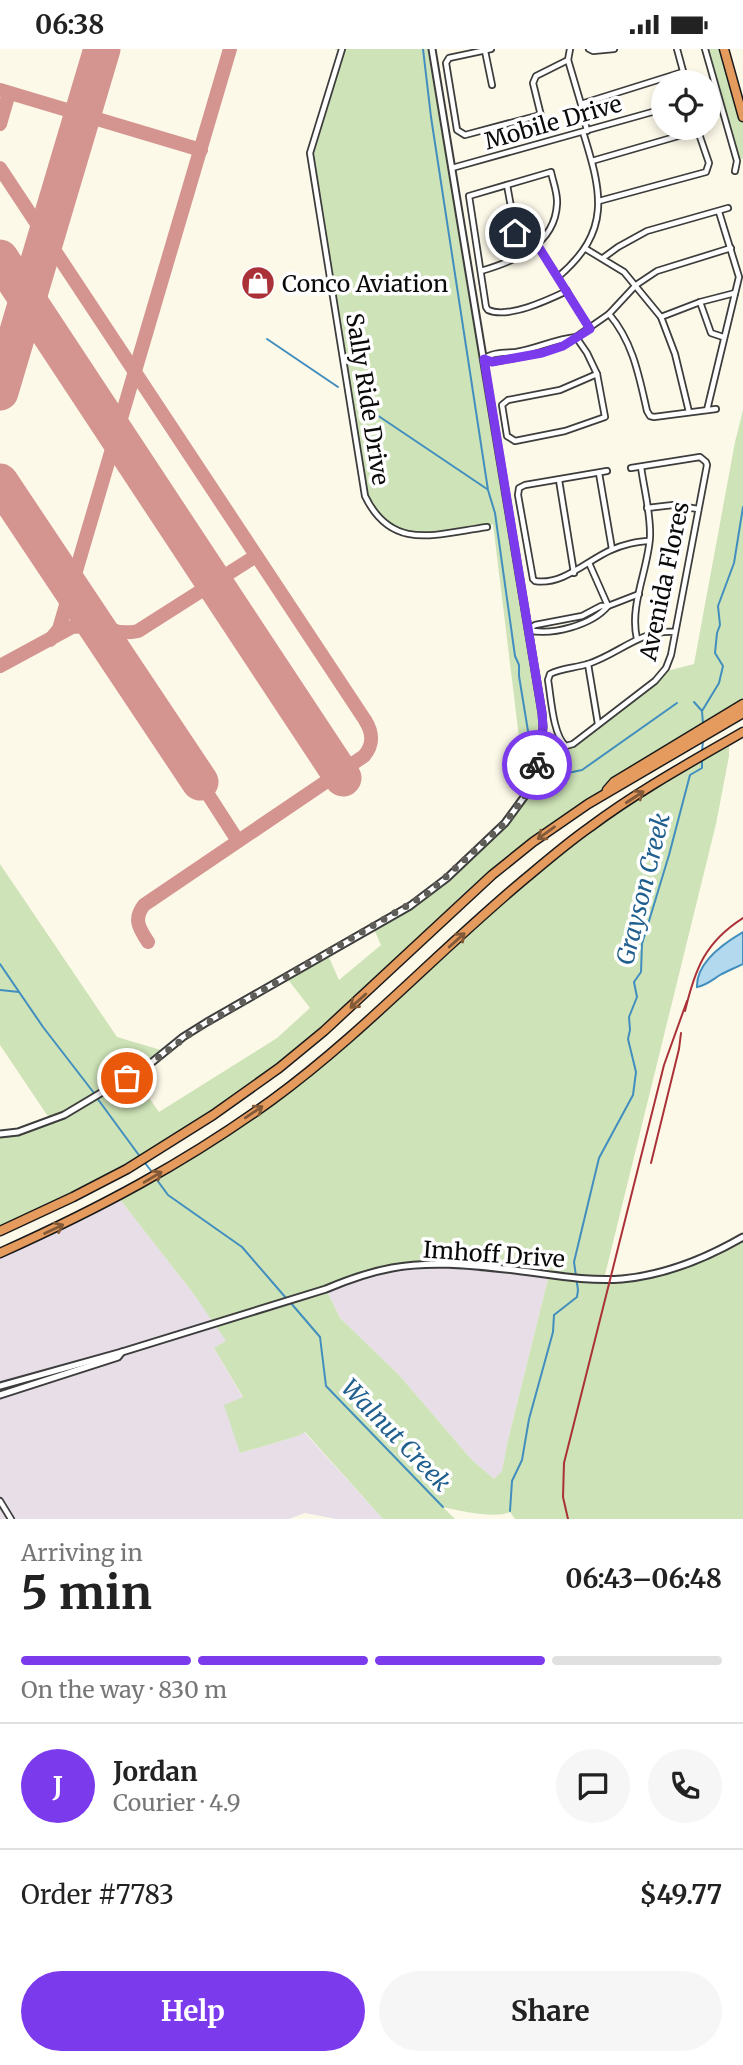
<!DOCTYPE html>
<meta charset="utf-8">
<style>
:root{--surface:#fff;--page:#f6f6f6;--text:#222;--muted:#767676;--line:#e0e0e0;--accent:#7c3aed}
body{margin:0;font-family:Merriweather,serif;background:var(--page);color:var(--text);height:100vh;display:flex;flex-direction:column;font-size:26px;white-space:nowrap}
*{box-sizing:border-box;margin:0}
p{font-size:23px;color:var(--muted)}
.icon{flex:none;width:38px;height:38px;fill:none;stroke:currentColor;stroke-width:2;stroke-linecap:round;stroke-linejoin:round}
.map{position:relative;height:1470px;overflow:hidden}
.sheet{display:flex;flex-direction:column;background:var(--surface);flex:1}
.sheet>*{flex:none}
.controls{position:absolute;left:651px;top:21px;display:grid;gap:14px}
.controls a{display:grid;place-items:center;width:70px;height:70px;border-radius:50%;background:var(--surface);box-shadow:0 4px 10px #0003;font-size:35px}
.pin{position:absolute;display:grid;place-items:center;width:60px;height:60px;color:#fff;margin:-30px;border:4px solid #fff;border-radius:50%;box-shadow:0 2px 7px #0007}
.courier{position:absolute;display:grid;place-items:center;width:70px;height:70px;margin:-35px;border:5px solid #7c3aed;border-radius:50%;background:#fff;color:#222;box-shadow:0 2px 9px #0007}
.headline em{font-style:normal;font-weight:700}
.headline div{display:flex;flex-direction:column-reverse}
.headline{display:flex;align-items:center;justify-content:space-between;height:119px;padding:0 21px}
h1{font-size:46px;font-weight:700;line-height:52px}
.bar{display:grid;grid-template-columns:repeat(4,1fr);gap:10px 7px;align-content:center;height:84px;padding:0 21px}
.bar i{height:9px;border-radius:5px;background:var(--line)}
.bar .active{background:var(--accent)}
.bar p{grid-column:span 4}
.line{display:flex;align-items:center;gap:18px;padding:0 21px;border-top:2px solid var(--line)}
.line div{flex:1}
.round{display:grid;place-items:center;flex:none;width:74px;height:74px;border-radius:37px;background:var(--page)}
.primary-button{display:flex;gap:14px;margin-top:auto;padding:14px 21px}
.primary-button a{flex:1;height:80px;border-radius:42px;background:var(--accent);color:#fff;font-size:28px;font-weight:700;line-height:80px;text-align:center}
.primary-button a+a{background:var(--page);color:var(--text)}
.status{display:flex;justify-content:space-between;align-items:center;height:49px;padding:0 35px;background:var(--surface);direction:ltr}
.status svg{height:19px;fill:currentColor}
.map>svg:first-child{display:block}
</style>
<div class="status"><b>06:38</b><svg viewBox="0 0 49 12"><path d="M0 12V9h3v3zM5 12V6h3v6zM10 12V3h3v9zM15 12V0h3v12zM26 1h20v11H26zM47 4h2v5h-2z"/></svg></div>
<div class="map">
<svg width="743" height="1470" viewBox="0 0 743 1470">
<rect width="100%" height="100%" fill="#fdf9e9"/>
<!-- industrial -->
<g fill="#e7dee8">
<path d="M 118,1148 L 193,1244 L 227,1292 L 214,1299 L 243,1349 L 240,1404 L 298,1387 L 304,1383 L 383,1470 L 336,1470 L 305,1464 L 289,1470 L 0,1470 L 0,1346 L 121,1304 L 0,1337 L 0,1204 Z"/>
<path d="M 456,1216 L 549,1226 L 508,1391 L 502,1423 L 494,1430 L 471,1410 L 399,1326 L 340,1269 L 326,1240 L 393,1219 Z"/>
</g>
<!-- green -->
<g fill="#cee3b7" fill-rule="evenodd">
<path d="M 334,0 L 432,0 L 542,664 L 541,698 L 558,708 L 663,623 L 694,615 L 735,393 L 743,361 L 743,664 L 588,755 L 518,805 L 299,1003 L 163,1098 L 0,1182 L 0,1085 L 18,1083 L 53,1070 L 47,1066 L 0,996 L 0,815 L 117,988 L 161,1001 L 151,1014 L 133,1026 L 159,1063 L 277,989 L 310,959 L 286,928 L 327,904 L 339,931 L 381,896 L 373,878 L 427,845 L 517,759 L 533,728 L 522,713 L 493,475 L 487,478 L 419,487 L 386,477 L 365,447 L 310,104 L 341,3 Z"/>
<path d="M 705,0 L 724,0 L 743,68 L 743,109 L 737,112 Z"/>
<path d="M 729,691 L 729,707 L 716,775 L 604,1230 L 674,1220 L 743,1188 L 743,1470 L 515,1470 L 510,1463 C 495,1470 461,1462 443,1458 L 455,1470 L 383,1470 L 305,1383 L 298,1387 L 240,1404 L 224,1356 L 243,1348 L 214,1299 L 226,1292 L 193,1244 L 118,1148 L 271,1051 L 591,777 ZM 456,1216 L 549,1226 L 508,1391 L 502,1422 L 494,1430 L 471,1410 L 399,1326 L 340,1269 L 326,1240 L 393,1219 Z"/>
</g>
<!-- water -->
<path fill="#b3d9ef" stroke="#418ebf" stroke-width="2" d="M 743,883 L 743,915 C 735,919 727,922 720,926 C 712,931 707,936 697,938 C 696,913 724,894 743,883 Z"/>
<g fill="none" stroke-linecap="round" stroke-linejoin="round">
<!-- stream -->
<g stroke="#418ebf" stroke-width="2">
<path d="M 423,0 L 431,68 L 488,441 L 495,464 L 515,607 L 519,616 L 519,627 L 528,682"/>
<path d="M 267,290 L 338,338"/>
<path d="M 364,348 L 371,352 L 374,364 L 487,440"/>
<path d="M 694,653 L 702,662"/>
<path d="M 703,675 L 702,662 L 719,634 L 723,617 L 715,604 L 717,584 L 720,576 L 718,557 L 734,514 L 743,458"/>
<path d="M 702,703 L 703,691"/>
<path d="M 553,722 L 563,725 L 582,721 L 677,654"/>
<path d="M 0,915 L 43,978 L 94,1044"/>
<path d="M 0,941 L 19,943"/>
<path d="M 97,1049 L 141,1109"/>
<path d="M 145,1114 L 152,1123"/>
<path d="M 157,1131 L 168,1146 L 242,1198 L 286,1249"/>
<path d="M 290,1253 L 320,1288 L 326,1337 L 443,1458"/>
<path d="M 510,1462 L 512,1432 L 522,1411 L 529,1370 L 553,1283 L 554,1266 L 577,1248 L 578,1241 L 574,1213 L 599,1109 L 633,1046 L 636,1023 L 628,990 L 630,981 L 629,968 L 637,948 L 634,933 L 641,923 L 642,895 L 669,806 L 690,726 L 702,719 L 702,712"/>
</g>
<!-- taxiway -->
<g stroke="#d49590" stroke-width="14">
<path d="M 0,41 L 201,101"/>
<path d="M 0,75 L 9,44"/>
<path d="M 0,119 L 365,671 C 373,684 374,695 364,707 L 144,856 C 133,870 139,879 148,893"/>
<path d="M 86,562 C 102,578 115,587 138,582 L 256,507"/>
<path d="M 50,591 L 59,580 L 71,539 L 230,0"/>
<path d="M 0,617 L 72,578 L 88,577 L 102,587"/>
<path d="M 200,733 L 238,792"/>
</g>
<!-- runway -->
<g stroke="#d49590" stroke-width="37">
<path d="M 0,209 L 343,729"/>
<path d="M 0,343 L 102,0"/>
<path d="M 0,433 L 200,733"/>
</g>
<!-- minor casing -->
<g stroke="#3d3d3d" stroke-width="8">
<g id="minor">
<path d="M 342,0 L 310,104 L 365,447 C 392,503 436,485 487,478"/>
<path d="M 491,0 L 449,9 L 446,14 L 457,81 L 465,86 L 540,66"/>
<path d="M 570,0 L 568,11 L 581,55 L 587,82"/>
<path d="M 589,0 L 593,2 L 614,0"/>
<path d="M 677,0 L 686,33"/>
<path d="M 705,0 L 737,112 L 735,122"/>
<path d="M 485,2 L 492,36"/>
<path d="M 581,55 L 683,23"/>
<path d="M 545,83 L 533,34 L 536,27 L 568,11"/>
<path d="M 592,112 L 706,79"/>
<path d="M 452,119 L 663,60"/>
<path d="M 507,136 L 520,207"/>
<path d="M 599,152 L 706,123 L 709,114 L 698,82"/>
<path d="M 538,197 L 590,280"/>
<path d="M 586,200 L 624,223 L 661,268 L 675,305 L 689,363"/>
<path d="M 603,209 L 618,198 L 647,182 L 728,159"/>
<path d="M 481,222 C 515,212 555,196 557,155 C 558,145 553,133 551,123 L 469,147 L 486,258 L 488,261 C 508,270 548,251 567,242"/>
<path d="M 558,228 C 612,182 602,144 583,83"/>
<path d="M 700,253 L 711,284 L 723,288"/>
<path d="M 609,265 C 633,293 639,327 647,362 L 650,367 L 654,368 L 716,360"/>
<path d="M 661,268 L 700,253 L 735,244"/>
<path d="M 576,288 C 550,305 521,308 492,313 L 484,310 C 492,303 505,304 516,303 C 536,300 555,290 576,288 Z"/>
<path d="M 597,325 L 605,368 L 565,382 L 515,392 L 507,387 L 502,356 L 508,351 L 560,341 Z"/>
<path d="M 597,325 L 587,304 L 576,288 L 609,265 L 636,236 L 657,222 L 731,199"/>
<path d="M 707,361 L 739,228 L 719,163"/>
<path d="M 631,419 L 700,408 L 706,413 L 707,416 L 671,606 L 666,619 L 655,632 L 573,695 L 566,697 C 553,687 551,648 548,631 L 550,625 C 561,619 575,619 588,615 C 619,605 641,580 675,583"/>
<path d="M 607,422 L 525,436 L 519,439 L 518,446 L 533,530 L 535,532 C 562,537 588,511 611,501 C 622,496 638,492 649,492"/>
<path d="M 599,424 L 612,500"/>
<path d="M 559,431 L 574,524"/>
<path d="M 647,459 L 673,456 L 698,460"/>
<path d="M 589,514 L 608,557 L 639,545"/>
<path d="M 601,557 L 608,557 C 592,576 552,587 528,581 L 535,576 L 582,567 Z"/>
<path d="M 637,590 C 629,557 648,521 650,488 C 651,465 644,440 641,418"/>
<path d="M 588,615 L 598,675"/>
<path d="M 0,1452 L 11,1470"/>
</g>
</g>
<!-- tertiary casing -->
<g stroke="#3d3d3d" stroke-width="9">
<g id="tertiary">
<path d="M 0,1085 L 18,1083 L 64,1066 L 151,1014 L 183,988 L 207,973 L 410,857 L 447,829 L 505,774 L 527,744 L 533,728 L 541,698 L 543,678 L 542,664 L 432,0"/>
<path d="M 0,1337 L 122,1303 L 326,1240 C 347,1231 370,1223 392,1219 C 429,1212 468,1216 505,1220 C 544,1224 583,1233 622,1230 C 666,1226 705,1210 743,1188"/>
<path d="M 0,1346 L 118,1308 L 122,1303"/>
</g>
</g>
<!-- motorway casing -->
<g stroke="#1b1b1b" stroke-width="11">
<g id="motorway">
<path d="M 724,0 L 743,68"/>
<path d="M 607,741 L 614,733 L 743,655"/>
<path d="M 0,1182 L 73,1148 L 127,1120 L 213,1066 L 279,1019 L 324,982 L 492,826 L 533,793 L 588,755 L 743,664"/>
<path d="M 0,1204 C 98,1160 185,1114 272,1051 C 365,983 443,897 532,824 C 551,808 570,792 590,778 C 638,742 691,713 743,683"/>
</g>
</g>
<!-- minor -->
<use href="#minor" stroke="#fff" stroke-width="4.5"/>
<!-- tertiary -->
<use href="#tertiary" stroke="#fff" stroke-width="5"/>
<!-- motorway -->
<use href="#motorway" stroke="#e69b5e" stroke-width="8"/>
<!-- rail -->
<g stroke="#ab3138" stroke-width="2">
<path d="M 685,962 C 695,920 705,893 743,869"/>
<path d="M 651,1114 L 679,1000 L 681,984"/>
<path d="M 568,1470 L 563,1448 L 564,1414 L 664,1016 L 687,952"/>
</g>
</g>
<!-- one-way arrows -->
<defs><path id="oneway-shaft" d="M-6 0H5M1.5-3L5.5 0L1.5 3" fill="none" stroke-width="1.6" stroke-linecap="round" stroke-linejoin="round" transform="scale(1.75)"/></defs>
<g stroke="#835a38">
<use href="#oneway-shaft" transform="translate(635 748) rotate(-33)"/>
<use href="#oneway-shaft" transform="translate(546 784) rotate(144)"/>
<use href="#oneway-shaft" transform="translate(457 891) rotate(-42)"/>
<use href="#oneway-shaft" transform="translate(358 952) rotate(138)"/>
<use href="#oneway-shaft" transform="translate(254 1063) rotate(-34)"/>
<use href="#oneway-shaft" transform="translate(153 1128) rotate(-31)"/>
<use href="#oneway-shaft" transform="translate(54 1180) rotate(-25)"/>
</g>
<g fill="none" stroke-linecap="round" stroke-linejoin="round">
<!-- done -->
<path stroke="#5f5e58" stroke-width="7" stroke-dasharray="0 12.6" d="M 127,1029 L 151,1014 L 195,981 L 427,845 L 505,774 L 527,744 L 537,716"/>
<!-- route -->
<path stroke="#7c3aed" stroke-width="9" d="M 515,184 L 520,207 L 538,197 L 590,280 L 563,297 L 542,304 L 492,313 L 484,310 L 542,664 L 543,678 L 537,716"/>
</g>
<!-- icons -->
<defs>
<g id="shop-disc" transform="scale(1.75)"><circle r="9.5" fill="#ab3138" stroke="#fff"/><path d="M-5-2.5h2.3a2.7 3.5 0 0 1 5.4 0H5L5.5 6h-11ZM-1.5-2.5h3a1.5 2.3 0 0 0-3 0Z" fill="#fff"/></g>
</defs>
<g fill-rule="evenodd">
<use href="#shop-disc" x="258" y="234"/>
</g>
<g text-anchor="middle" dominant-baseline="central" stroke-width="7" stroke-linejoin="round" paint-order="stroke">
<!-- street labels -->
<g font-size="23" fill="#0a0a0a" stroke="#fff">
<text transform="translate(553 73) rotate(-16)">Mobile Drive</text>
<text transform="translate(368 350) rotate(81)">Sally Ride Drive</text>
<text transform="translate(664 532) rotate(-78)">Avenida Flores</text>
<text transform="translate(494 1205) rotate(4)">Imhoff Drive</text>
</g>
<!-- poi labels -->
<g font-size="23" fill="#0a0a0a" stroke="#fff" text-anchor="start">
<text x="282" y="234">Conco Aviation</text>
</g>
<!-- water labels -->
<g font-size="24" font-style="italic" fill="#215f8e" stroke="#fff">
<text transform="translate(643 840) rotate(-76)">Grayson Creek</text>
<text transform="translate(396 1386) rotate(46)">Walnut Creek</text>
</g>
</g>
</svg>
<div class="controls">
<a><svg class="icon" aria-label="locate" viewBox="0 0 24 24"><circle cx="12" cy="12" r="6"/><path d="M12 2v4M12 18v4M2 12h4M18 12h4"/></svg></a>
</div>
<div class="pin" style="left:127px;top:1029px;background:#ea580c"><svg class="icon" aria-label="bag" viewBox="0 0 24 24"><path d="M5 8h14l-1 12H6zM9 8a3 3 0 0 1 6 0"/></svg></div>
<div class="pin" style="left:515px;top:184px;background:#1f2937"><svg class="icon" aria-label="home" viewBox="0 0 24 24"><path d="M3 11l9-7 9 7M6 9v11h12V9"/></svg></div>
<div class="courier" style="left:537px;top:716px"><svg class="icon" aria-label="bike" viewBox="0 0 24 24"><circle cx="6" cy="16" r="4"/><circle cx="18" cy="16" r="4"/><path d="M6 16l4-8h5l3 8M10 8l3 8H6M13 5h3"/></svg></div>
</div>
<section class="sheet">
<div class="headline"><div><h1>5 min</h1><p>Arriving in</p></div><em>06:43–06:48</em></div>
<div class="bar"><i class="active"></i><i class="active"></i><i class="active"></i><i></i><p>On the way · 830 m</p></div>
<div class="line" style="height:126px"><b class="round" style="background:var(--accent);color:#fff">J</b><div><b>Jordan</b><p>Courier · 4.9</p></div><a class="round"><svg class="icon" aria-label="chat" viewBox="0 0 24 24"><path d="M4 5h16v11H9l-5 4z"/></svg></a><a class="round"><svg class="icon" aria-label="phone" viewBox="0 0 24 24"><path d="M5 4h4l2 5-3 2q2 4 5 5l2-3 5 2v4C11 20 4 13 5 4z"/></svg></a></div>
<div class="line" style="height:91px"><div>Order #7783</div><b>$49.77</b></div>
<div class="primary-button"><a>Help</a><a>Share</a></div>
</section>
